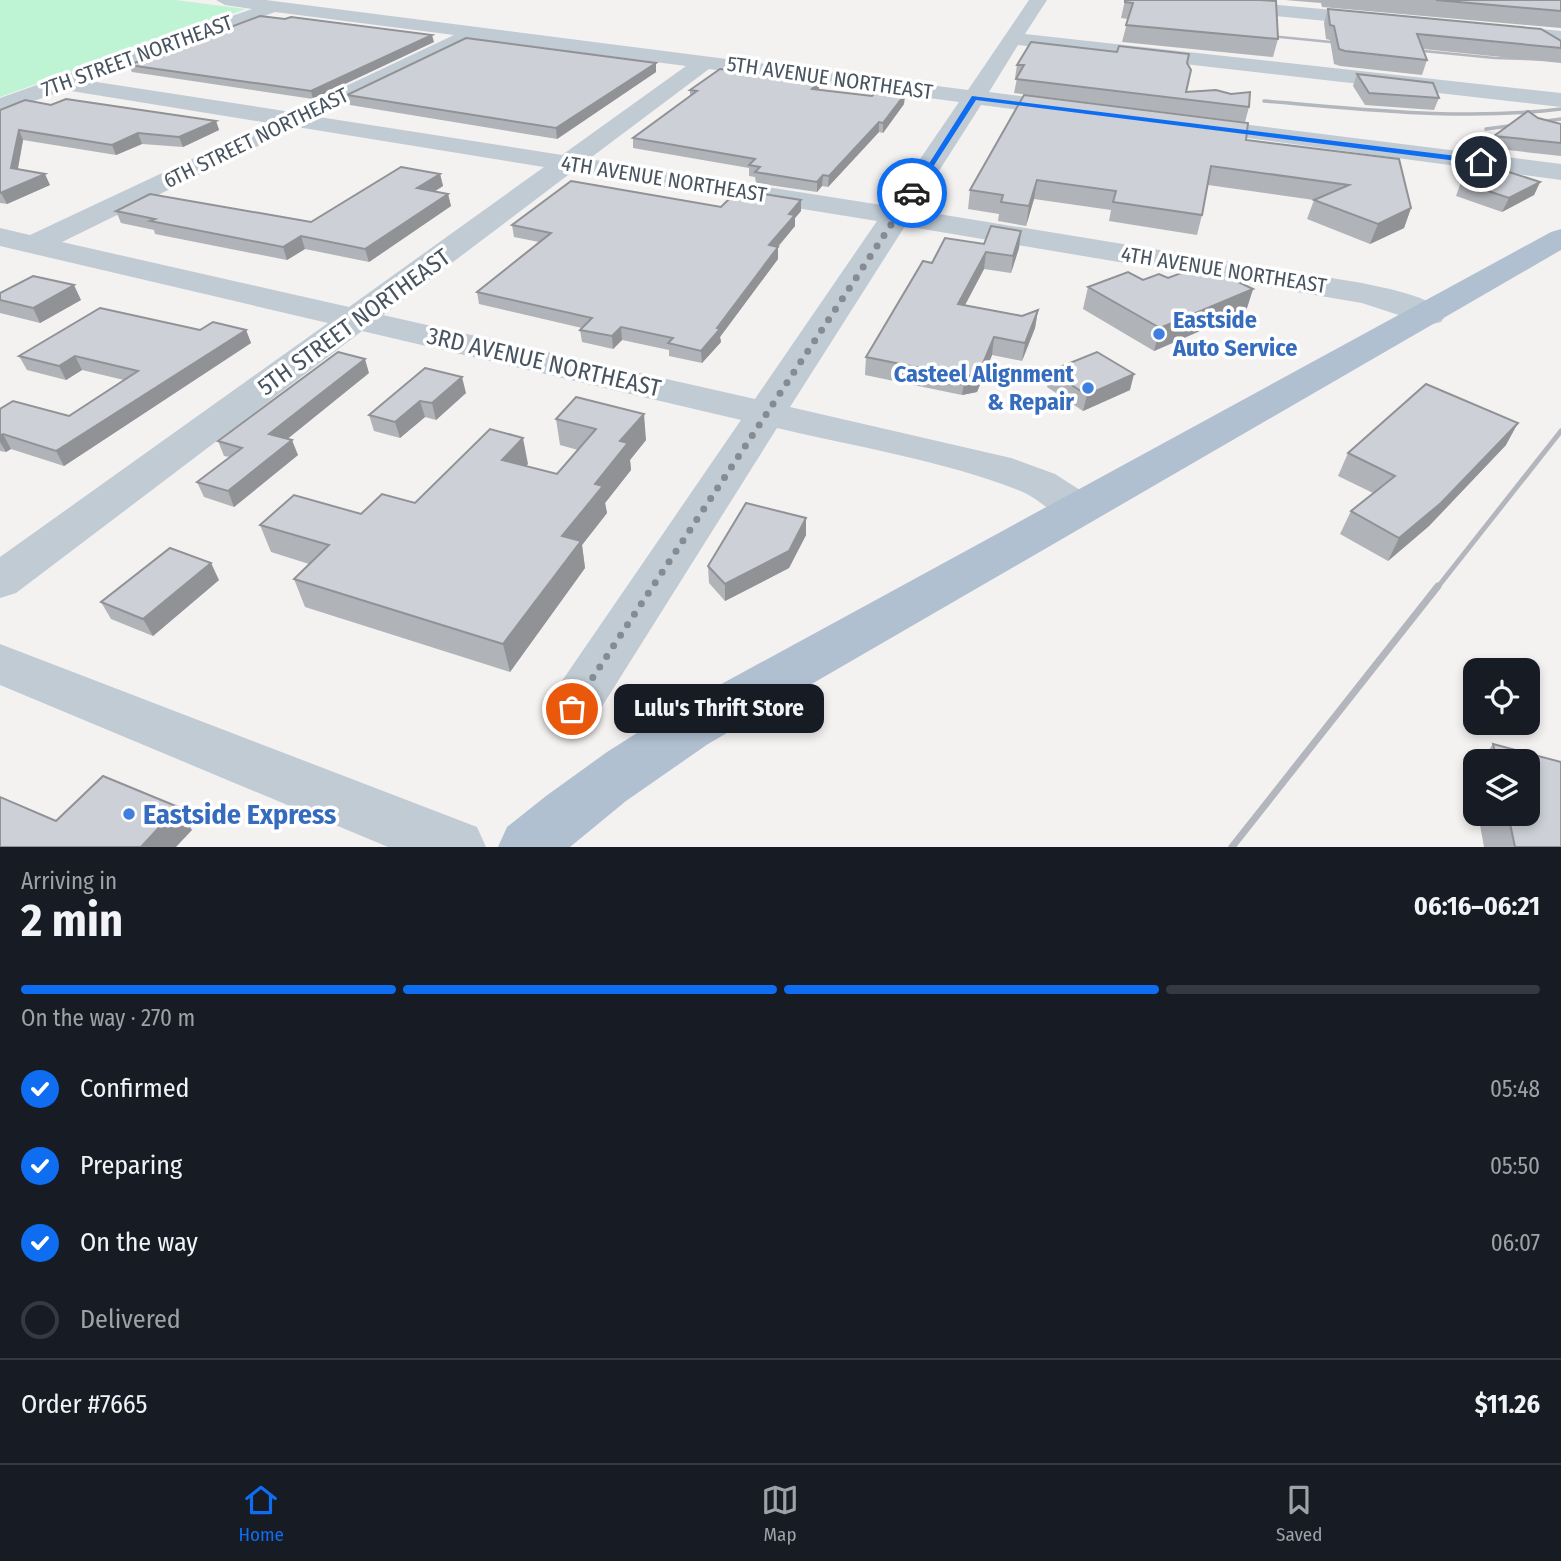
<!DOCTYPE html>
<meta charset="utf-8">
<style>
:root{--surface:#171b24;--page:#20242c;--text:#f1f3f6;--muted:#9ea1a6;--line:#363941;--accent:#0e6df1}
body{margin:0;font-family:"Fira Sans Condensed",sans-serif;background:var(--page);color:var(--text);height:100vh;display:flex;flex-direction:column;font-size:26px;white-space:nowrap}
*{box-sizing:border-box;margin:0}
p{font-size:23px;color:var(--muted)}
.icon{flex:none;width:38px;height:38px;fill:none;stroke:currentColor;stroke-width:2;stroke-linecap:round;stroke-linejoin:round}
.map{position:relative;height:847px;overflow:hidden}
.drawer{display:flex;flex-direction:column;background:var(--surface);flex:1}
.drawer>*{flex:none}
.buttons{position:absolute;left:1463px;top:658px;display:grid;gap:14px}
.buttons a{display:grid;place-items:center;width:77px;height:77px;border-radius:14px;background:var(--surface);box-shadow:0 4px 10px #0003;font-size:35px}
.pin{position:absolute;display:grid;place-items:center;width:60px;height:60px;color:#fff;margin:-30px;border:4px solid #fff;border-radius:50%;box-shadow:0 2px 7px #0007}
.courier{position:absolute;display:grid;place-items:center;width:70px;height:70px;margin:-35px;border:5px solid #0e6df1;border-radius:50%;background:#fff;color:#222;box-shadow:0 2px 9px #0007}
.bubble{position:absolute;height:49px;border-radius:14px;background:var(--surface);box-shadow:0 4px 10px #0003;font-size:23px;font-weight:700;line-height:49px;text-align:center}
.head em{font-style:normal;font-weight:700}
.head div{display:flex;flex-direction:column-reverse}
.head{display:flex;align-items:center;justify-content:space-between;height:119px;padding:0 21px}
h1{font-size:46px;font-weight:700;line-height:52px}
.bar{display:grid;grid-template-columns:repeat(4,1fr);gap:10px 7px;align-content:center;height:84px;padding:0 21px}
.bar i{height:9px;border-radius:5px;background:var(--line)}
.bar .on{background:var(--accent)}
.bar p{grid-column:span 4}
.line{display:flex;align-items:center;gap:18px;padding:0 21px;border-top:2px solid var(--line)}
.line div{flex:1}
ol{padding:0 21px;list-style:none}
li{display:flex;align-items:center;gap:21px;height:77px}
li p{margin-inline-start:auto}
li .icon{padding:7px;border-radius:50%;background:var(--accent);color:#fff;stroke-width:4}
li:last-child{color:var(--muted)}
li i{width:38px;height:38px;border:4px solid var(--line);border-radius:50%}
.menu{display:flex;justify-content:space-around;align-items:center;height:98px;border-top:2px solid var(--line);background:var(--surface);font-size:19px;color:var(--muted)}
.menu a{display:grid;justify-items:center;gap:4px}
.menu .on{color:var(--accent)}
.map>svg:first-child{display:block}
</style>
<div class="map">
<svg width="1561" height="847" viewBox="0 0 1561 847">
<rect width="100%" height="100%" fill="#f4f1f1"/>
<!-- green -->
<path fill="#bef3d4" d="M 0,0 L 175,0 L 246,9 L 0,97 Z"/>
<g fill="none" stroke-linecap="round" stroke-linejoin="round">
<!-- minor -->
<g fill="#c1cbd4" fill-rule="evenodd">
<path d="M 216,0 L 266,0 L 968,90 L 1029,0 L 1047,0 L 1025,34 L 1561,93 L 1561,107 L 1018,45 L 989,92 L 1073,103 L 1081,105 L 1084,110 L 1081,115 L 1073,117 L 981,105 L 914,210 L 1362,283 C 1384,288 1433,296 1446,315 L 1441,322 L 1429,325 L 1362,303 L 905,226 L 790,407 L 1011,458 L 1055,474 L 1094,499 L 1100,509 L 1094,519 C 1058,529 1048,501 1018,490 C 941,460 857,447 777,428 L 591,724 L 572,731 L 553,724 L 546,709 L 553,694 L 741,420 L 362,331 L 16,593 L 0,598 L 0,557 L 328,323 L 0,246 L 0,228 L 30,235 L 269,123 L 65,90 L 0,113 L 0,98 L 252,9 L 225,5 ZM 275,12 L 454,35 L 291,112 L 90,81 ZM 478,39 L 686,66 L 562,155 L 319,117 ZM 709,69 L 959,102 L 888,206 L 589,159 ZM 297,127 L 544,167 L 349,307 L 62,242 ZM 572,172 L 877,221 L 755,399 L 383,315 Z"/>
<path d="M 1155,0 L 1221,0 L 1378,14 L 1387,20 L 1378,26 L 1164,5 Z"/>
<path d="M 1500,25 L 1561,31 L 1561,43 L 1493,35 L 1490,31 Z"/>
<path d="M 1195,118 L 1561,164 L 1561,180 L 1187,130 L 1183,125 L 1187,120 Z"/>
<path d="M 0,644 L 477,827 L 486,847 L 388,847 L 0,685 Z"/>
</g>
<!-- major -->
<path fill="#b0c0d1" fill-rule="evenodd" d="M 1561,229 L 1561,250 L 708,744 L 626,801 L 570,847 L 498,847 L 507,827 L 546,796 L 607,752 L 670,712 L 1551,232 Z"/>
<!-- rail-far3 -->
<g stroke="#b3b6bc" stroke-width="2.5">
<path d="M 1260,35 L 1351,44"/>
<path d="M 1403,49 L 1495,58 L 1561,60"/>
</g>
<!-- rail-far2 -->
<g stroke="#b3b6bc" stroke-width="3.5">
<path d="M 1264,101 C 1363,109 1461,121 1561,109"/>
<path d="M 1486,129 L 1561,119"/>
</g>
<!-- rail-far1 -->
<path stroke="#b3b6bc" stroke-width="5" d="M 1437,588 L 1561,431"/>
<!-- rail -->
<path stroke="#b3b6bc" stroke-width="7" d="M 1232,847 L 1438,586"/>
</g>
<!-- wall -->
<g fill="#b0b3b8">
<path d="M 1125,0 L 1276,0 L 1278,39 L 1273,57 L 1122,42 L 1128,19 L 1121,18 Z"/>
<path d="M 1285,0 L 1561,0 L 1561,28 L 1322,7 L 1321,3 Z"/>
<path d="M 1328,9 L 1561,41 L 1561,63 L 1423,49 L 1427,60 L 1422,75 L 1340,66 L 1334,64 L 1330,40 L 1326,39 L 1324,23 Z"/>
<path d="M 434,42 L 313,99 L 132,72 L 129,65 Z"/>
<path d="M 656,63 L 656,72 L 557,139 L 350,105 L 347,95 Z"/>
<path d="M 1187,63 L 1186,92 L 1249,107 L 1245,122 L 1014,93 L 1017,78 L 1015,78 L 1017,65 Z"/>
<path d="M 1357,74 L 1439,98 L 1434,110 L 1365,105 L 1353,86 Z"/>
<path d="M 690,90 L 819,90 L 872,96 L 905,94 L 904,104 L 883,133 L 879,132 L 828,187 L 822,186 L 817,192 L 756,183 L 755,177 L 749,176 L 749,168 L 633,148 L 633,138 L 690,96 Z"/>
<path d="M 51,105 L 216,121 L 219,130 L 183,147 L 142,144 L 116,155 L 23,140 L 18,169 L 50,185 L 7,204 L 0,203 L 0,110 Z"/>
<path d="M 1538,118 L 1561,124 L 1561,156 L 1489,148 L 1494,136 Z"/>
<path d="M 1246,140 L 1411,208 L 1404,228 L 1370,244 L 1307,219 L 1314,200 L 1208,185 L 1202,215 L 1197,235 L 1109,221 L 1111,210 L 1034,199 L 1026,226 L 998,221 L 999,214 L 968,209 L 970,190 Z"/>
<path d="M 440,174 L 443,186 L 434,191 L 448,194 L 451,206 L 369,262 L 305,249 L 287,260 L 155,234 L 154,230 L 121,223 L 116,211 L 311,222 Z"/>
<path d="M 1461,182 L 1540,182 L 1534,195 L 1502,212 L 1456,196 Z"/>
<path d="M 801,200 L 801,211 L 795,218 L 795,226 L 778,247 L 778,259 L 720,337 L 721,342 L 702,363 L 669,356 L 669,350 L 622,340 L 613,349 L 582,342 L 580,330 L 582,328 L 479,304 L 477,292 L 539,242 L 514,237 L 512,225 Z"/>
<path d="M 1021,231 L 1019,248 L 1011,273 L 984,269 L 965,305 L 1022,316 L 1038,310 L 1035,328 L 1022,361 L 992,355 L 977,392 L 962,395 L 865,375 L 866,357 L 932,263 Z"/>
<path d="M 1168,278 L 1253,289 L 1246,311 L 1154,351 L 1083,309 L 1088,287 L 1143,280 Z"/>
<path d="M 0,293 L 81,300 L 40,323 L 0,313 Z"/>
<path d="M 200,330 L 246,330 L 251,343 L 64,466 L 11,449 L 6,452 L 0,451 L 0,409 L 69,416 L 124,380 L 82,370 L 66,380 L 27,370 L 19,356 Z"/>
<path d="M 425,368 L 466,393 L 436,420 L 425,417 L 400,438 L 374,431 L 369,415 Z"/>
<path d="M 1050,371 L 1130,390 L 1083,411 L 1047,387 Z"/>
<path d="M 369,373 L 287,439 L 298,455 L 234,507 L 204,497 L 197,482 L 230,457 L 224,456 L 218,441 Z"/>
<path d="M 556,419 L 646,440 L 630,460 L 631,470 L 605,503 L 607,513 L 582,545 L 585,568 L 510,672 L 305,607 L 294,579 L 309,564 L 271,552 L 260,525 L 361,514 L 415,503 L 528,464 L 526,466 L 557,474 L 578,450 L 560,445 Z"/>
<path d="M 1506,445 L 1429,526 L 1388,561 L 1340,534 L 1351,511 L 1373,493 L 1338,476 L 1348,453 Z"/>
<path d="M 806,518 L 806,535 L 789,568 L 725,601 L 709,583 L 708,566 Z"/>
<path d="M 219,580 L 153,636 L 111,619 L 101,602 Z"/>
<path d="M 1493,744 L 1561,762 L 1561,847 L 1484,847 L 1478,814 L 1528,814 L 1528,761 L 1481,761 Z"/>
<path d="M 1475,770 L 1475,800 L 1471,777 Z"/>
</g>
<!-- shaded-wall -->
<g fill="#909296">
<path d="M 432,35 L 434,42 L 313,99 L 311,91 Z"/>
<path d="M 656,63 L 656,72 L 557,139 L 556,128 Z"/>
<path d="M 819,81 L 819,91 L 812,89 Z"/>
<path d="M 905,94 L 904,104 L 883,133 L 883,123 Z"/>
<path d="M 216,121 L 219,130 L 183,147 L 179,137 Z"/>
<path d="M 879,122 L 879,132 L 828,187 L 829,176 Z"/>
<path d="M 19,130 L 23,140 L 16,178 L 11,168 Z"/>
<path d="M 138,133 L 142,144 L 116,155 L 112,145 Z"/>
<path d="M 45,174 L 50,185 L 7,204 L 1,193 Z"/>
<path d="M 440,174 L 443,186 L 420,201 L 417,188 Z"/>
<path d="M 823,175 L 822,186 L 817,192 L 817,182 Z"/>
<path d="M 1037,180 L 1034,199 L 1026,226 L 1029,206 Z"/>
<path d="M 1540,182 L 1534,195 L 1502,212 L 1509,198 Z"/>
<path d="M 448,194 L 451,206 L 369,262 L 365,249 Z"/>
<path d="M 801,200 L 801,211 L 795,218 L 795,226 L 769,257 L 769,245 L 789,214 Z"/>
<path d="M 1411,208 L 1404,228 L 1370,244 L 1378,224 Z"/>
<path d="M 1021,231 L 1019,248 L 1011,273 L 1013,256 Z"/>
<path d="M 301,236 L 305,249 L 287,260 L 283,247 Z"/>
<path d="M 778,247 L 778,259 L 720,337 L 721,342 L 702,363 L 701,351 Z"/>
<path d="M 986,252 L 984,269 L 956,322 L 958,304 Z"/>
<path d="M 74,285 L 81,300 L 40,323 L 33,308 Z"/>
<path d="M 1253,289 L 1246,311 L 1154,351 L 1160,328 Z"/>
<path d="M 1038,310 L 1035,328 L 1022,361 L 1025,343 Z"/>
<path d="M 621,327 L 622,340 L 613,349 L 612,336 Z"/>
<path d="M 246,330 L 251,343 L 64,466 L 56,451 Z"/>
<path d="M 994,337 L 992,355 L 977,392 L 962,395 L 965,377 Z"/>
<path d="M 75,356 L 82,370 L 66,380 L 59,366 Z"/>
<path d="M 365,359 L 369,373 L 275,449 L 269,434 Z"/>
<path d="M 1134,374 L 1130,390 L 1083,411 L 1087,395 Z"/>
<path d="M 462,377 L 466,393 L 436,420 L 432,403 Z"/>
<path d="M 420,401 L 425,417 L 400,438 L 395,422 Z"/>
<path d="M 644,414 L 646,440 L 630,460 L 631,470 L 605,503 L 607,513 L 582,545 L 585,568 L 510,672 L 503,644 L 562,536 L 595,484 L 620,441 Z"/>
<path d="M 1518,423 L 1506,445 L 1429,526 L 1388,561 L 1399,538 Z"/>
<path d="M 3,434 L 11,449 L 6,452 L 0,442 L 0,436 Z"/>
<path d="M 523,438 L 528,464 L 507,487 L 502,460 Z"/>
<path d="M 292,440 L 298,455 L 234,507 L 228,491 Z"/>
<path d="M 806,518 L 806,535 L 789,568 L 725,601 L 725,584 Z"/>
<path d="M 211,563 L 219,580 L 153,636 L 143,619 Z"/>
<path d="M 178,807 L 192,830 L 176,847 L 141,847 Z"/>
</g>
<!-- building -->
<g fill="#cdd0d6" stroke="#909296" stroke-width="2">
<path d="M 1125,0 L 1260,0 L 1276,1 L 1278,39 L 1126,25 L 1133,3 L 1125,2 Z"/>
<path d="M 1436,0 L 1561,0 L 1561,11 Z"/>
<path d="M 1328,9 L 1541,29 L 1561,41 L 1561,48 L 1417,34 L 1427,60 L 1345,51 L 1339,49 L 1334,26 L 1330,25 Z"/>
<path d="M 260,16 L 285,19 L 291,17 L 432,35 L 311,91 L 129,65 Z"/>
<path d="M 466,38 L 656,63 L 556,128 L 347,95 Z"/>
<path d="M 1031,42 L 1117,52 L 1119,46 L 1189,54 L 1187,63 L 1191,70 L 1186,92 L 1216,90 L 1231,94 L 1250,92 L 1249,107 L 1016,79 L 1024,65 L 1017,65 Z"/>
<path d="M 720,69 L 819,81 L 812,89 L 872,96 L 877,91 L 905,94 L 883,123 L 879,122 L 829,176 L 823,175 L 817,182 L 755,172 L 760,167 L 749,165 L 755,159 L 633,138 L 697,91 L 690,90 Z"/>
<path d="M 1357,74 L 1433,83 L 1439,98 L 1369,93 Z"/>
<path d="M 1024,95 L 1248,123 L 1246,140 L 1399,159 L 1411,208 L 1378,224 L 1314,200 L 1349,185 L 1211,166 L 1202,215 L 1113,202 L 1116,191 L 1037,180 L 1029,206 L 1001,202 L 1003,195 L 970,190 Z"/>
<path d="M 66,99 L 216,121 L 179,137 L 138,133 L 112,145 L 19,130 L 11,168 L 45,174 L 0,193 L 0,110 L 25,100 L 51,105 Z"/>
<path d="M 1528,111 L 1538,118 L 1561,124 L 1561,143 L 1494,136 Z"/>
<path d="M 401,167 L 440,174 L 417,188 L 448,194 L 365,249 L 301,236 L 283,247 L 150,221 L 155,219 L 116,211 L 150,194 L 311,222 Z"/>
<path d="M 1493,167 L 1540,182 L 1509,198 L 1461,182 Z"/>
<path d="M 571,181 L 721,207 L 738,190 L 801,200 L 789,214 L 795,215 L 769,245 L 778,247 L 717,328 L 720,329 L 701,351 L 668,343 L 673,338 L 621,327 L 612,336 L 580,330 L 592,318 L 477,292 L 551,233 L 512,225 Z"/>
<path d="M 991,226 L 1021,231 L 1013,256 L 986,252 L 958,304 L 1022,316 L 1038,310 L 1025,343 L 994,337 L 979,373 L 965,377 L 866,357 L 923,261 L 932,263 L 945,238 L 984,244 Z"/>
<path d="M 1203,265 L 1253,289 L 1160,328 L 1088,287 L 1128,272 L 1143,280 L 1159,274 L 1168,278 Z"/>
<path d="M 33,276 L 74,285 L 33,308 L 0,300 L 0,293 Z"/>
<path d="M 100,308 L 200,330 L 213,322 L 246,330 L 56,451 L 3,434 L 0,436 L 0,409 L 13,401 L 69,416 L 138,371 L 75,356 L 59,366 L 19,356 Z"/>
<path d="M 338,352 L 365,359 L 269,434 L 292,440 L 228,491 L 197,482 L 242,448 L 218,441 Z"/>
<path d="M 1097,352 L 1134,374 L 1087,395 L 1050,371 Z"/>
<path d="M 425,368 L 462,377 L 432,403 L 420,401 L 395,422 L 369,415 Z"/>
<path d="M 1426,384 L 1518,423 L 1441,503 L 1399,538 L 1351,511 L 1395,476 L 1348,453 Z"/>
<path d="M 576,397 L 644,414 L 620,441 L 628,443 L 595,484 L 603,486 L 562,536 L 581,541 L 503,644 L 294,579 L 329,545 L 260,525 L 294,495 L 361,514 L 382,494 L 415,503 L 490,429 L 523,438 L 502,460 L 557,474 L 596,429 L 556,419 Z"/>
<path d="M 746,503 L 806,518 L 789,551 L 725,584 L 708,566 Z"/>
<path d="M 170,548 L 211,563 L 143,619 L 101,602 Z"/>
<path d="M 1493,744 L 1561,762 L 1561,847 L 1515,847 L 1508,814 L 1528,814 L 1528,761 L 1497,761 Z"/>
<path d="M 103,776 L 178,807 L 141,847 L 0,847 L 0,797 L 56,821 Z"/>
</g>
<!-- route -->
<path fill="#0e6df1" d="M 972,96 L 1481,159 L 1485,162 L 1481,164 L 976,100 L 915,195 L 909,195 Z"/>
<g fill="none" stroke-linecap="round" stroke-linejoin="round">
<!-- done -->
<path stroke="#848b93" stroke-width="7" stroke-dasharray="0 12.6" d="M 572,709 L 912,193"/>
</g>
<!-- markers -->
<g fill="#3f7fe0" stroke="#fff" stroke-width="2.5">
<circle cx="1159" cy="334" r="7"/>
<circle cx="1088" cy="388" r="7"/>
<circle cx="129" cy="814" r="7"/>
</g>
<g text-anchor="middle" dominant-baseline="central" stroke-width="7" stroke-linejoin="round" paint-order="stroke">
<!-- far-street labels -->
<g font-size="21" fill="#485460" stroke="#fff">
<text transform="translate(137 56) rotate(-20)">7TH STREET NORTHEAST</text>
<text transform="translate(830 78) rotate(8)">5TH AVENUE NORTHEAST</text>
<text transform="translate(256 138) rotate(-26)">6TH STREET NORTHEAST</text>
<text transform="translate(664 179) rotate(9)">4TH AVENUE NORTHEAST</text>
<text transform="translate(1224 270) rotate(9)">4TH AVENUE NORTHEAST</text>
</g>
<!-- shop labels -->
<g font-size="24" font-weight="bold" fill="#366cbe" stroke="#fff" text-anchor="start">
<text x="1173" y="320">Eastside<tspan x="1173" dy="28">Auto Service</tspan></text>
<text x="1074" y="374" text-anchor="end">Casteel Alignment<tspan x="1074" dy="28">&amp; Repair</tspan></text>
</g>
<!-- street labels -->
<g font-size="24" fill="#485460" stroke="#fff">
<text transform="translate(354 322) rotate(-36)">5TH STREET NORTHEAST</text>
<text transform="translate(544 362) rotate(13)">3RD AVENUE NORTHEAST</text>
</g>
<!-- near-shop labels -->
<g font-size="28" font-weight="bold" fill="#366cbe" stroke="#fff" text-anchor="start">
<text x="143" y="814">Eastside Express</text>
</g>
</g>
</svg>
<div class="buttons">
<a><svg class="icon" aria-label="locate" viewBox="0 0 24 24"><circle cx="12" cy="12" r="6"/><path d="M12 2v4M12 18v4M2 12h4M18 12h4"/></svg></a>
<a><svg class="icon" aria-label="layers" viewBox="0 0 24 24"><path d="M12 4l9 5-9 5-9-5zM3 14l9 5 9-5"/></svg></a>
</div>
<div class="pin" style="left:572px;top:709px;background:#ea580c"><svg class="icon" aria-label="bag" viewBox="0 0 24 24"><path d="M5 8h14l-1 12H6zM9 8a3 3 0 0 1 6 0"/></svg></div>
<div class="pin" style="left:1481px;top:162px;background:#1f2937"><svg class="icon" aria-label="home" viewBox="0 0 24 24"><path d="M3 11l9-7 9 7M6 9v11h12V9"/></svg></div>
<div class="courier" style="left:912px;top:193px"><svg class="icon" aria-label="car" viewBox="0 0 24 24"><path d="M5 17H2v-5l4-1 3-4h7l3 4 3 1v5h-3M9 17h6M6 11h13"/><circle cx="7" cy="17" r="2"/><circle cx="17" cy="17" r="2"/></svg></div>
<div class="bubble" style="left:614px;top:684px;width:210px">Lulu's Thrift Store</div>
</div>
<section class="drawer">
<div class="head"><div><h1>2 min</h1><p>Arriving in</p></div><em>06:16–06:21</em></div>
<div class="bar"><i class="on"></i><i class="on"></i><i class="on"></i><i></i><p>On the way · 270 m</p></div>
<ol>
<li><svg class="icon" aria-label="check" viewBox="0 0 24 24"><path d="M5 12l5 5 9-10"/></svg>Confirmed<p>05:48</p></li>
<li><svg class="icon" aria-label="check" viewBox="0 0 24 24"><path d="M5 12l5 5 9-10"/></svg>Preparing<p>05:50</p></li>
<li><svg class="icon" aria-label="check" viewBox="0 0 24 24"><path d="M5 12l5 5 9-10"/></svg>On the way<p>06:07</p></li>
<li><i></i>Delivered</li>
</ol>
<div class="line" style="height:91px"><div>Order #7665</div><b>$11.26</b></div>
</section>
<nav class="menu">
<a class="on"><svg class="icon" aria-label="home" viewBox="0 0 24 24"><path d="M3 11l9-7 9 7M6 9v11h12V9"/></svg>Home</a>
<a><svg class="icon" aria-label="map" viewBox="0 0 24 24"><path d="M3 6l6-2 6 2 6-2v14l-6 2-6-2-6 2zM9 4v14M15 6v14"/></svg>Map</a>
<a><svg class="icon" aria-label="saved" viewBox="0 0 24 24"><path d="M7 4h10v16l-5-4-5 4z"/></svg>Saved</a>
</nav>
